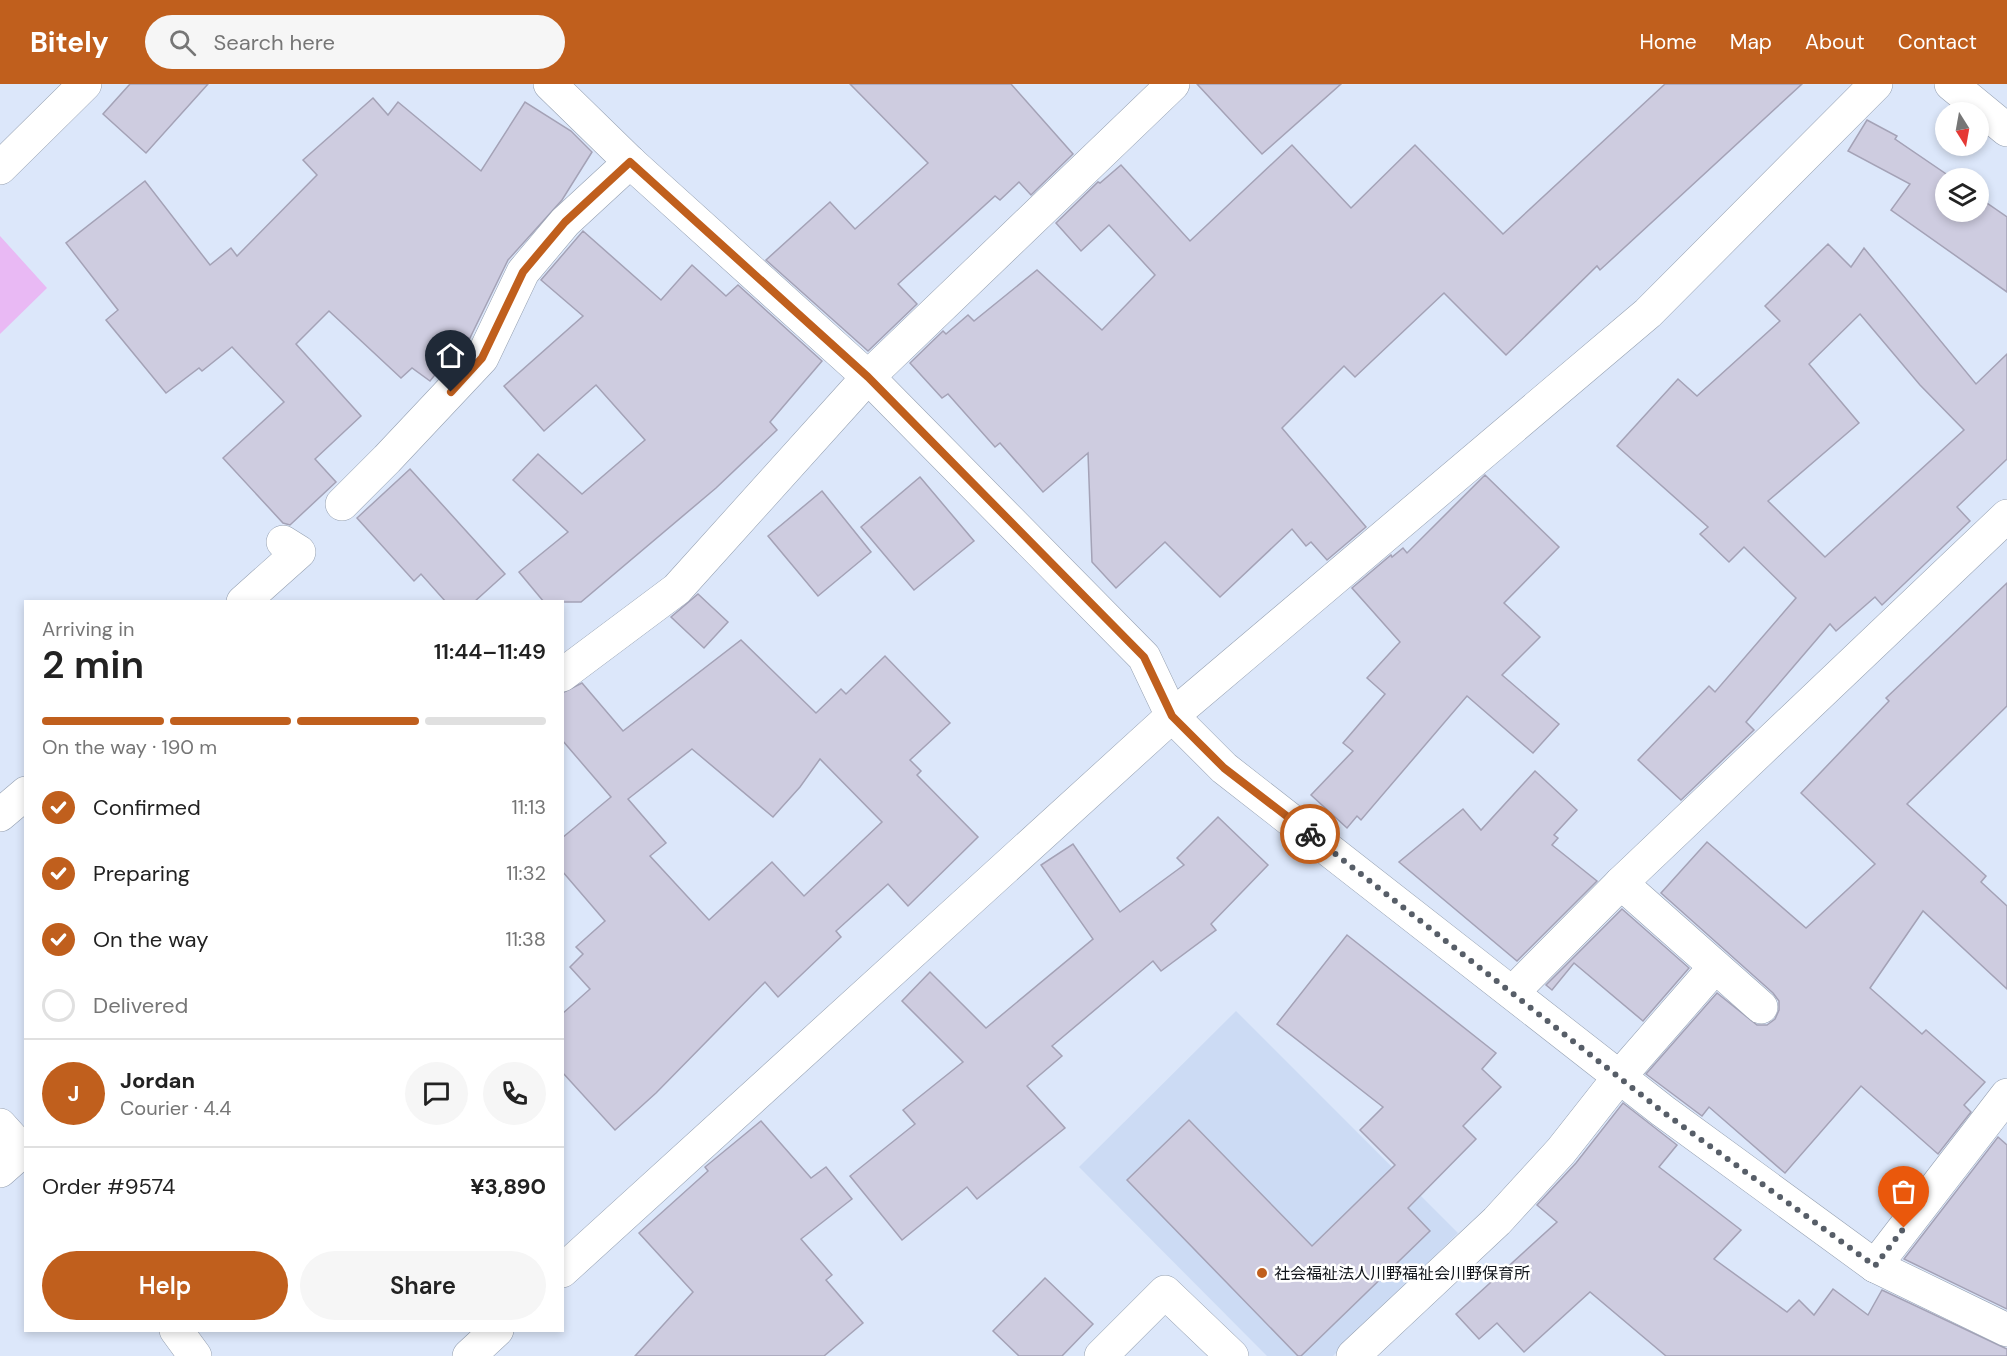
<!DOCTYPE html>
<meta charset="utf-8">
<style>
:root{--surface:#fff;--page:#f6f6f6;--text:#222;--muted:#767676;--line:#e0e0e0;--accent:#c05f1d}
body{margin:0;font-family:"DM Sans","Noto Sans JP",sans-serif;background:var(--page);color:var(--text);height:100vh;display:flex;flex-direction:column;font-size:22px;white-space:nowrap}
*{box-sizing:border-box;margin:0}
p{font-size:20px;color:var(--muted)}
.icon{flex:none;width:33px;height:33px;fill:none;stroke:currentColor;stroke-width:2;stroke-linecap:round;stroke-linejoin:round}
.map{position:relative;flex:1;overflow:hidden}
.drawer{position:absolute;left:24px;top:516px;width:540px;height:732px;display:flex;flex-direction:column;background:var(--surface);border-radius:0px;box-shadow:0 3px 9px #0003}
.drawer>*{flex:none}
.needle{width:39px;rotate:169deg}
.buttons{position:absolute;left:1935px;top:18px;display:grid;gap:12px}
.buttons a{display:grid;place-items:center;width:54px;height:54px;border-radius:50%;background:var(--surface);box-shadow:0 3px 9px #0003;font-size:30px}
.pin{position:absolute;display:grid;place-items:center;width:51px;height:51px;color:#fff;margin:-62px -26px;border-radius:50% 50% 50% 0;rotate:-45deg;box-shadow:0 0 6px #0007}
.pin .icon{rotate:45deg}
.courier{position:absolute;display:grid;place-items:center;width:60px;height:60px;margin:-30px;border:4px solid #c05f1d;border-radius:50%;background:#fff;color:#222;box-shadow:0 2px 8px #0007}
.overview em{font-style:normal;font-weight:600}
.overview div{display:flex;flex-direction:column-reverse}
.overview{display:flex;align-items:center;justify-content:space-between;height:102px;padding:0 18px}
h1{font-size:39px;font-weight:600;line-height:45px}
.bar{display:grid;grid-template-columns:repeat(4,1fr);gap:9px 6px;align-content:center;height:72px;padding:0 18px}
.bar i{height:8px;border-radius:4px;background:var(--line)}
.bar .current{background:var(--accent)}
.bar p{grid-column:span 4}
.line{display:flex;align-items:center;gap:15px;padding:0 18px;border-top:2px solid var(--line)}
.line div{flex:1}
.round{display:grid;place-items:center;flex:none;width:63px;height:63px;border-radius:32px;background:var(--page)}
ol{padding:0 18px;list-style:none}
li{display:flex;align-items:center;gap:18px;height:66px}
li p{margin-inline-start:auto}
li .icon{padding:6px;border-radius:50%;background:var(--accent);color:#fff;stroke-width:4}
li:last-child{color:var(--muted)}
li i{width:33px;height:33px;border:3px solid var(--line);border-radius:50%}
.primary-button{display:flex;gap:12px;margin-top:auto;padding:12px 18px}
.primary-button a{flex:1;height:69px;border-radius:36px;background:var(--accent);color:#fff;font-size:24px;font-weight:600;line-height:69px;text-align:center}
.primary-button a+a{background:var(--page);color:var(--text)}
header{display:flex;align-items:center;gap:36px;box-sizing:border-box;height:84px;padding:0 30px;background:var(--accent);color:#fff}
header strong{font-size:28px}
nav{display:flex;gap:33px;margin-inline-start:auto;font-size:21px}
.search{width:420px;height:54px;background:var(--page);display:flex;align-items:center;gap:15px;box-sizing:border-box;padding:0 21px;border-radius:33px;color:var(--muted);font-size:22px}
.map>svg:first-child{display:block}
</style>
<header>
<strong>Bitely</strong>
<div class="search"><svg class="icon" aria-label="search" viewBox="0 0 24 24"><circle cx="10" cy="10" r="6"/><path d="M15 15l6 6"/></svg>Search here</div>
<nav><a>Home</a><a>Map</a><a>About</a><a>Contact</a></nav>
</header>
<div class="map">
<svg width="2007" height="1272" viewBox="0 0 2007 1272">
<rect width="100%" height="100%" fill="#dce7fa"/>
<!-- built -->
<path fill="#ccdbf4" d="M 1236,927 L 1458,1149 L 1333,1272 L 1267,1272 L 1079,1083 Z"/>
<!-- green -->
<path fill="#e9b9f4" d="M 0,152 L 47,204 L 0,250 Z"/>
<!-- building -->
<g fill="#cecce0" stroke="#a4a2b6" stroke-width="1.5" fill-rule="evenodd">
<path d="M 130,0 L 208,0 L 146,69 L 103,30 Z"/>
<path d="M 850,0 L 1011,0 L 1073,70 L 1031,111 L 1019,98 L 1000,116 L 995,112 L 898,200 L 917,220 L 868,267 L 766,176 L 830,118 L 855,145 L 928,79 Z"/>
<path d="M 1197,0 L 1341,0 L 1262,70 Z"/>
<path d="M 1665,0 L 1802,0 L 1600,186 L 1597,182 L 1506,271 L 1444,209 L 1355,293 L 1344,282 L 1282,344 L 1366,443 L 1327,476 L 1311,458 L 1306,462 L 1292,445 L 1220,513 L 1165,458 L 1116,504 L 1092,478 L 1088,369 L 1043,408 L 1000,359 L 995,363 L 948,310 L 942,314 L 910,279 L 943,247 L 946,250 L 968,231 L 974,237 L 1037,186 L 1102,246 L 1155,191 L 1109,141 L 1081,167 L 1056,139 L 1098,98 L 1100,99 L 1121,81 L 1190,157 L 1292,61 L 1351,124 L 1415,61 L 1503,150 Z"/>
<path d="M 373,14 L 388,31 L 398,18 L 481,87 L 525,18 L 571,47 L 592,68 L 562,116 L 508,176 L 467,260 L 463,256 L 430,297 L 412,284 L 401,294 L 329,227 L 296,260 L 361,332 L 315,375 L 336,398 L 290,441 L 283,439 L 223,374 L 284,318 L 232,263 L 202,287 L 199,284 L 166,309 L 106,236 L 118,226 L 66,159 L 145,97 L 210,181 L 231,164 L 237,172 L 317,91 L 303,76 Z"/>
<path d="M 1867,36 L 1897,52 L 1895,55 L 1952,94 L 1946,94 L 1946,128 L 1978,128 L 1978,113 L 2007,133 L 2007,208 L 1891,126 L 1910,100 L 1848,67 Z"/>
<path d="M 583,147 L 661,216 L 692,181 L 726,212 L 738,201 L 822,277 L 770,338 L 777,346 L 716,404 L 581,518 L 544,518 L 519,488 L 568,448 L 513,396 L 538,370 L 582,410 L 645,356 L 596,301 L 544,347 L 504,302 L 583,232 L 541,196 Z"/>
<path d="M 1828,160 L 1851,183 L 1864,164 L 1976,300 L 2007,270 L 2007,375 L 1957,423 L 1970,437 L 1882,521 L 1875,513 L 1836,547 L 1830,540 L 1746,638 L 1754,646 L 1681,716 L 1638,676 L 1709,602 L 1715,608 L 1796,514 L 1744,463 L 1729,478 L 1700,450 L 1708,443 L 1617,362 L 1678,295 L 1697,312 L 1780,237 L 1765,222 ZM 1860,230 L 1920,301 L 1964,346 L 1825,473 L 1768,417 L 1859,339 L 1809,280 Z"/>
<path d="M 410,385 L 505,490 L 474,518 L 446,518 L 421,490 L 414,497 L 357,434 Z"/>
<path d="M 1485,391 L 1559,463 L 1504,519 L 1540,553 L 1502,591 L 1559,640 L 1533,669 L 1467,612 L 1361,736 L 1357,732 L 1347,744 L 1311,711 L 1353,667 L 1343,659 L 1385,610 L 1367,594 L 1400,558 L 1352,504 L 1391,471 L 1392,473 L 1403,464 L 1407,469 Z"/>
<path d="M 920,393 L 974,457 L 914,506 L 861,443 Z"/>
<path d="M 822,407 L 871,468 L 818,512 L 768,452 Z"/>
<path d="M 2007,499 L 2007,622 L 1907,720 L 1986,792 L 1981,798 L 2007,822 L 2007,905 L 1923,827 L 1870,904 L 1922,950 L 1926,946 L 1985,998 L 1964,1021 L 1971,1028 L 1938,1070 L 1861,1002 L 1785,1089 L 1709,1023 L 1702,1032 L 1646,990 L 1717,909 L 1757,941 L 1767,941 L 1775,935 L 1779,926 L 1779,917 L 1773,909 L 1661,809 L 1707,758 L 1806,844 L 1875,780 L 1801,709 L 1889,617 L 1886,614 Z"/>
<path d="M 698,510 L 728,538 L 704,564 L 671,533 Z"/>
<path d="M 741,556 L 816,629 L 841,605 L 846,610 L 885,572 L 950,639 L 910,676 L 921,687 L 917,691 L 978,753 L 908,822 L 888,800 L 836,847 L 841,853 L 778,913 L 765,898 L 656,1009 L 615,1046 L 562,988 L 562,930 L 590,905 L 570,883 L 583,870 L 576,863 L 605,837 L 562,787 L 562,754 L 611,713 L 562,656 L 562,609 L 582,599 L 623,647 ZM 692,665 L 773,733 L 800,703 L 820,675 L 882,738 L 804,812 L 772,778 L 709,836 L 650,772 L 666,759 L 628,715 Z"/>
<path d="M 1535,687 L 1577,726 L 1554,751 L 1558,754 L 1552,761 L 1597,797 L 1517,877 L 1399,778 L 1463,725 L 1481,746 Z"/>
<path d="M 1218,733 L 1268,781 L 1211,840 L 1216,846 L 1161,887 L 1153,877 L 1052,962 L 1062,972 L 1027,1002 L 1065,1044 L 977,1115 L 967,1103 L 902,1156 L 850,1092 L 915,1040 L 903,1026 L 963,978 L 902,917 L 930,888 L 986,944 L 1093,855 L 1041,781 L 1073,760 L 1120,828 L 1184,781 L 1177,774 Z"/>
<path d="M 1622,825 L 1689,884 L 1643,937 L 1574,879 L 1552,906 L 1546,901 Z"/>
<path d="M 1347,851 L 1496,969 L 1482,985 L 1501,1003 L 1463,1042 L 1476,1055 L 1408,1124 L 1430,1147 L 1301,1272 L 1298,1272 L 1127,1096 L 1189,1036 L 1312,1162 L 1395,1081 L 1360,1046 L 1383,1023 L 1277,940 Z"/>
<path d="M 1623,1019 L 1677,1061 L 1659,1083 L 1741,1146 L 1714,1175 L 1787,1228 L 1799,1216 L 1814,1231 L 1833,1205 L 1868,1231 L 1882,1206 L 2007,1265 L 2007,1272 L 1666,1272 L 1590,1208 L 1524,1268 L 1497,1239 L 1479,1255 L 1456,1230 L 1557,1138 L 1537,1121 L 1576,1079 Z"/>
<path d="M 761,1037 L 811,1094 L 826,1083 L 852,1115 L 801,1155 L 832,1191 L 826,1196 L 863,1239 L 824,1272 L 635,1272 L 693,1208 L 639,1149 L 708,1087 L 705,1083 Z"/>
<path d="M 1998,1053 L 2007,1061 L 2007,1225 L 1904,1175 Z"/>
<path d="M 1045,1194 L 1093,1240 L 1062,1272 L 1019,1272 L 993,1247 Z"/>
</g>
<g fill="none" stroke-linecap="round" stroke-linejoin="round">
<!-- minor casing -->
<g stroke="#95a0b1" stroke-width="34">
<g id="minor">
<path d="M 550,0 L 630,78 L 868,293 L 1144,573 L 1172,632 L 1224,684 L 1663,1027 L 1875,1182 L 2007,1246"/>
<path d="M 1951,0 L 2007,46"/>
<path d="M 0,84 L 85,0"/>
<path d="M 342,420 L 387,375 L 482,274 L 523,188 L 565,138 L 630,78"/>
<path d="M 243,518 L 299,468 L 283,458"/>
<path d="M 562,591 L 677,505 L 868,293 L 1173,0"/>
<path d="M 0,731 L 26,709"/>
<path d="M 1621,799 L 1761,923"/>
<path d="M 1513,908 L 1621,799 L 2007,432"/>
<path d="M 0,1041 L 26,1070"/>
<path d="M 0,1087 L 26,1064"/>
<path d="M 1875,1182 L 2007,1011"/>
<path d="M 562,1187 L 1172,632 L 1648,229 L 1876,0"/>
<path d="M 176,1246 L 195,1272"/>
<path d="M 469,1272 L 497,1246"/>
<path d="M 1101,1272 L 1165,1208 L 1232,1272"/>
<path d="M 1353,1272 L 1497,1137 L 1561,1067 L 1620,992 L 1715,883"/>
</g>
</g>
<!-- minor -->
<use href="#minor" stroke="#fff" stroke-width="33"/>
</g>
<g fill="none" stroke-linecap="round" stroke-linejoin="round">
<!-- done -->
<path stroke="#575e68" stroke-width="6" stroke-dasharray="0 10.8" d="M 1310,750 L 1663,1028 L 1875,1182 L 1904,1144"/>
<!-- route -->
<path stroke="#c05f1d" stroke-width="8" d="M 451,308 L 482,274 L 523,188 L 565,138 L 630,78 L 868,293 L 1144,573 L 1172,632 L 1224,684 L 1310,750"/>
</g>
<!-- markers -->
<circle fill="#c05f1d" stroke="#fff" stroke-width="2" cx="1262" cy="1189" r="6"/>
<g text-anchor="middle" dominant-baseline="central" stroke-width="5" stroke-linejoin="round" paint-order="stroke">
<!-- poi labels -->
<g font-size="16" fill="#10141a" stroke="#fff" text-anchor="start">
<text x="1274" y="1189">社会福祉法人川野福祉会川野保育所</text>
</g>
</g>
</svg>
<div class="buttons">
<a><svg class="needle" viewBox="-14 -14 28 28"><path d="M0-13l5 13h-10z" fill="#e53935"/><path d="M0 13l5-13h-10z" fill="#767676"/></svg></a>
<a><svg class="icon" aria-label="layers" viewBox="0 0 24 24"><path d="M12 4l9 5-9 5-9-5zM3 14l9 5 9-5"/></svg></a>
</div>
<div class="pin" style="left:1904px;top:1144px;background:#ea580c"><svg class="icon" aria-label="bag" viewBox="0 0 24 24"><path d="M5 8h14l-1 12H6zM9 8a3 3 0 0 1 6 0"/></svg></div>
<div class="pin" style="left:451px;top:308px;background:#1f2937"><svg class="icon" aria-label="home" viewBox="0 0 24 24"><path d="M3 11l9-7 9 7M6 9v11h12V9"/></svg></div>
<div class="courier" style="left:1310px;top:750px"><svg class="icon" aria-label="bike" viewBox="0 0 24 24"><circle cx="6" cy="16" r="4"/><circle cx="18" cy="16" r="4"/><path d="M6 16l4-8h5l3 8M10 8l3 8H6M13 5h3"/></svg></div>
<section class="drawer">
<div class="overview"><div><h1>2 min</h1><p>Arriving in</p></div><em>11:44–11:49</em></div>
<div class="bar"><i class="current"></i><i class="current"></i><i class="current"></i><i></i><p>On the way · 190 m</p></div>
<ol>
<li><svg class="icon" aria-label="check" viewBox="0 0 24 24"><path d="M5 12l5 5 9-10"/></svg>Confirmed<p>11:13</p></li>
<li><svg class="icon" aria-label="check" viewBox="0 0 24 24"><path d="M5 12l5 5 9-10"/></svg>Preparing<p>11:32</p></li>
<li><svg class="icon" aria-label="check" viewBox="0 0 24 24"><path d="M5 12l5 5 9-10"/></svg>On the way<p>11:38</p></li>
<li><i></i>Delivered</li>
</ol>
<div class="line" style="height:108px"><b class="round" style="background:var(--accent);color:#fff">J</b><div><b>Jordan</b><p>Courier · 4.4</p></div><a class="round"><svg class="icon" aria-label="chat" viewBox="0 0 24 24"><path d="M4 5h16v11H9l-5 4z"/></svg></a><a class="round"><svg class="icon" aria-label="phone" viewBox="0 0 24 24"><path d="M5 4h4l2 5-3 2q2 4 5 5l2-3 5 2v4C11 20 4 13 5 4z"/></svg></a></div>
<div class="line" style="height:78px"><div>Order #9574</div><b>¥3,890</b></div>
<div class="primary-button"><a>Help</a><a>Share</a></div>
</section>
</div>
